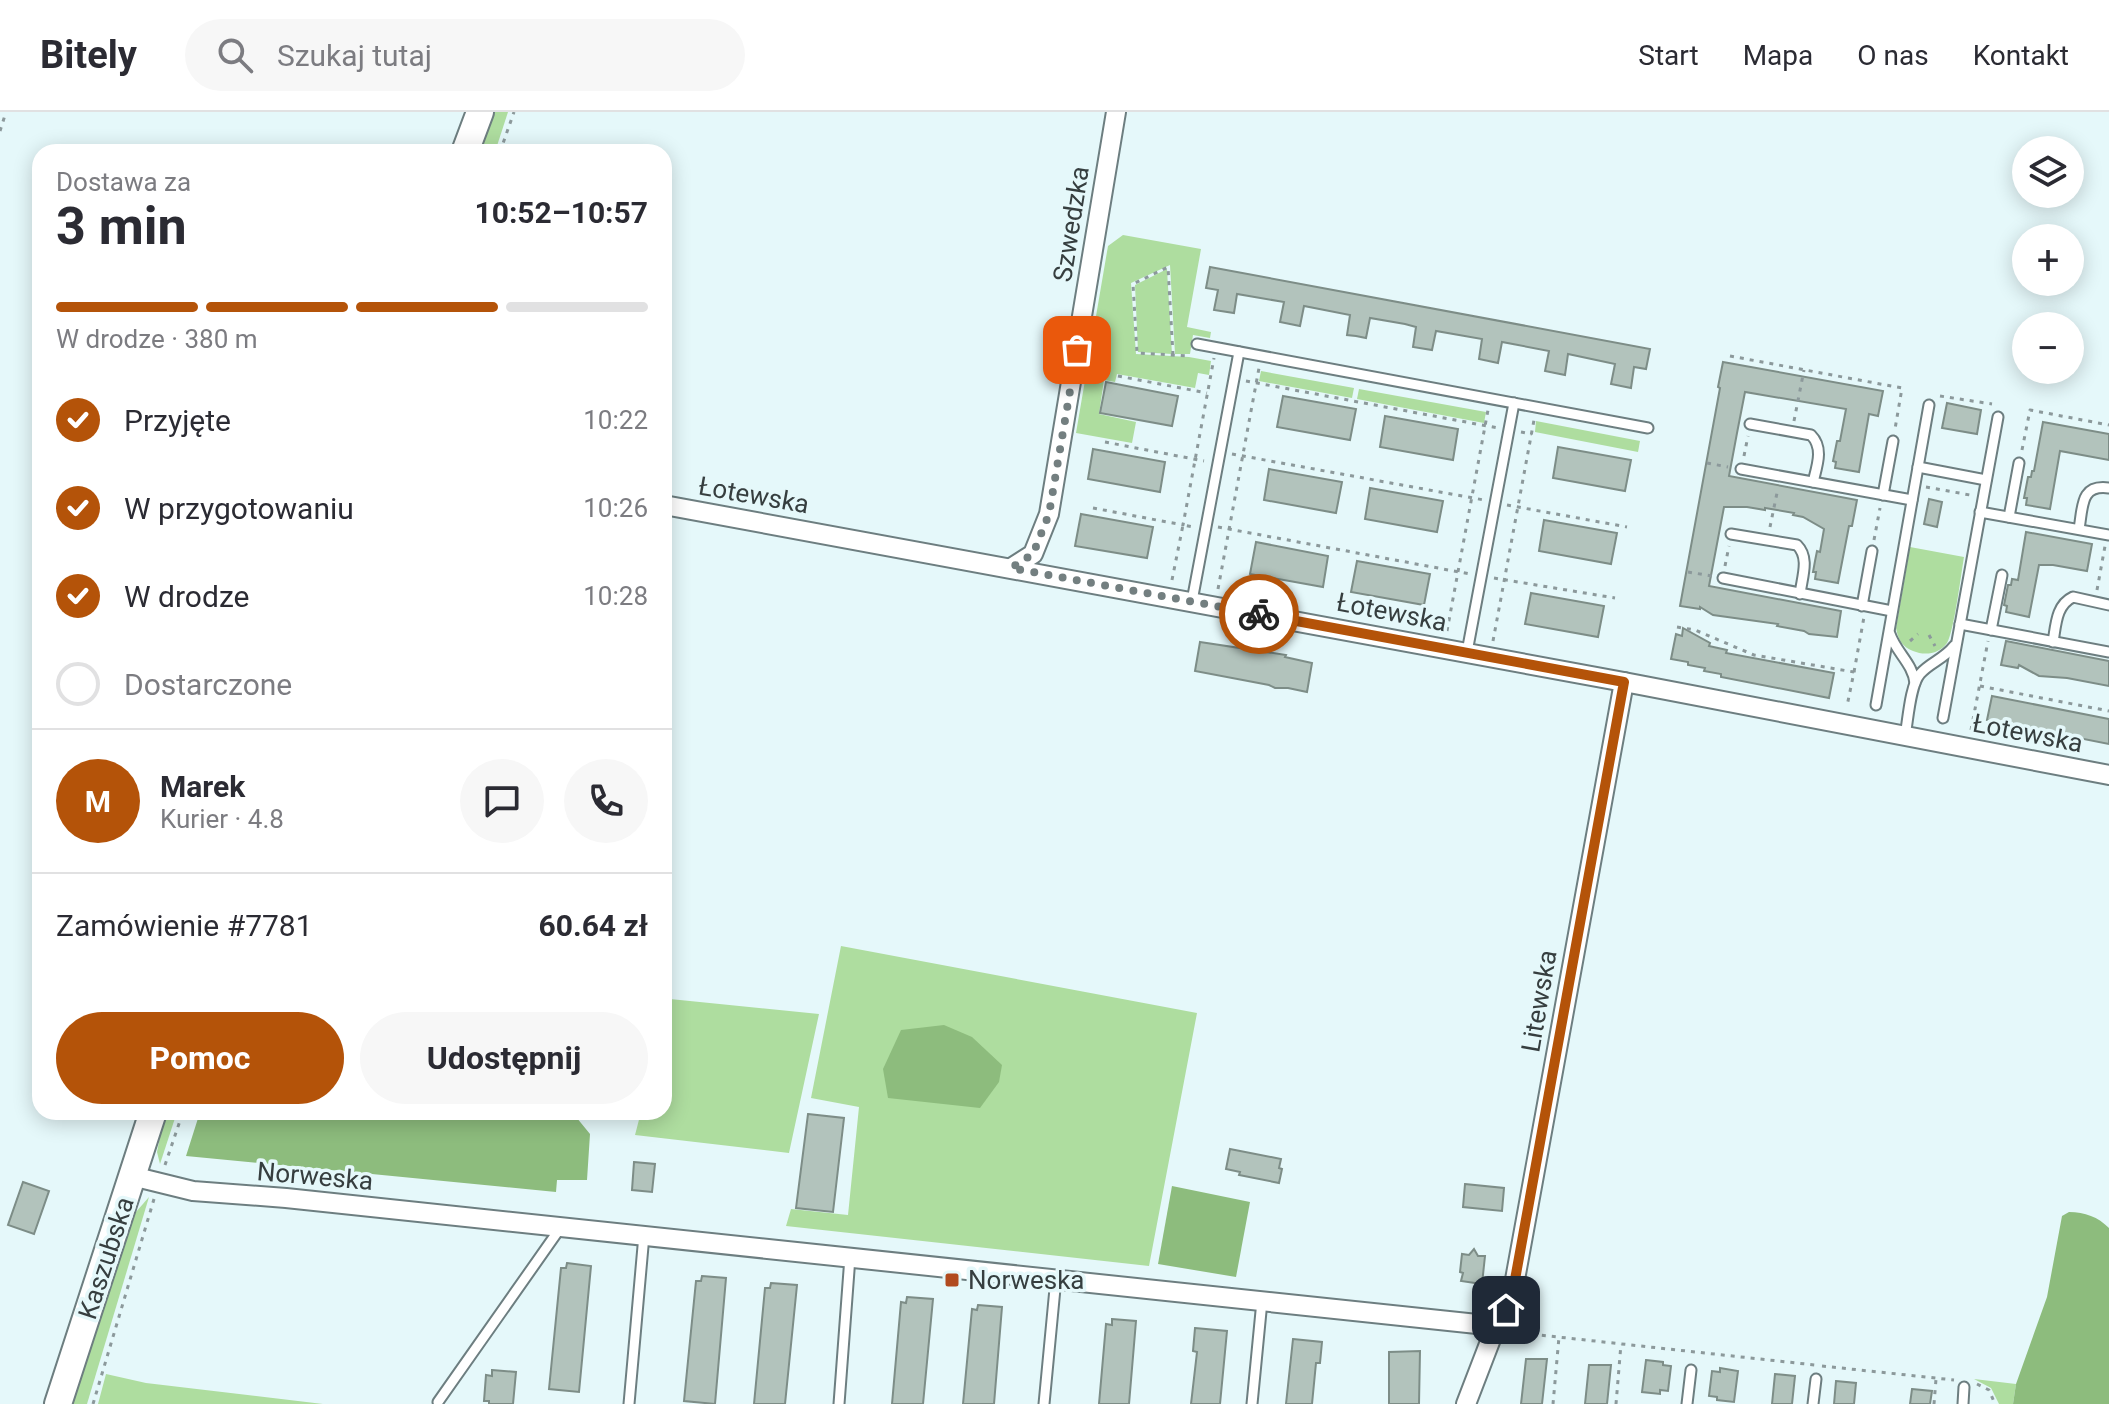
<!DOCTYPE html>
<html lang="pl">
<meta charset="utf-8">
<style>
:root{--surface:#fff;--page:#f7f7f7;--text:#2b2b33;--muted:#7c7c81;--line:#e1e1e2;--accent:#b45309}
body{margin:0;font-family:Roboto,sans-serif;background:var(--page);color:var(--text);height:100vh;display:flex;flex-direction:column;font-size:30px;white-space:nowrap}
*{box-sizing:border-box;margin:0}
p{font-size:26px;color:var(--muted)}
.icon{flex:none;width:44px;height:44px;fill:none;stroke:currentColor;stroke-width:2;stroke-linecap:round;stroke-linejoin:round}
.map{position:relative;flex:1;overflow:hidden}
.sheet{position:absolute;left:32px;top:32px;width:640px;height:976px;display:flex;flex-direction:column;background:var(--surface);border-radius:24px;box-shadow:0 4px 20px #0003}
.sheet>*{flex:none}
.fabs{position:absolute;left:2012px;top:24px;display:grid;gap:16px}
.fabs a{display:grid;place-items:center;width:72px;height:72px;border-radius:50%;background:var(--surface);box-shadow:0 4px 20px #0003;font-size:40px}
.pin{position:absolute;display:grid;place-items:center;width:68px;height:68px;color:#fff;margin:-34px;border-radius:16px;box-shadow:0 4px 12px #0006}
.courier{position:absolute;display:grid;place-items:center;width:80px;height:80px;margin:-40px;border:6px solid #b45309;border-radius:50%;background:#fff;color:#222;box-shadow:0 2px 10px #0007}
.overview em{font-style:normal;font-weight:700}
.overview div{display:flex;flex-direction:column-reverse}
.overview{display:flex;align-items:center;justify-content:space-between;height:136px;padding:0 24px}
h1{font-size:52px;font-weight:700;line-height:60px}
.bar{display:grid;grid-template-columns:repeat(4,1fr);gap:12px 8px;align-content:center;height:96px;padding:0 24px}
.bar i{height:10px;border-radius:6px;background:var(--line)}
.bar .current{background:var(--accent)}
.bar p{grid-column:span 4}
.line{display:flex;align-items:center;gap:20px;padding:0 24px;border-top:2px solid var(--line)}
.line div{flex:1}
.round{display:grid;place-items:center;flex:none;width:84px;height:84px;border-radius:42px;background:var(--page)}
ol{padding:0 24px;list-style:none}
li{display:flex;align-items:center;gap:24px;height:88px}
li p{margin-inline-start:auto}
li .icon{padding:8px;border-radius:50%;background:var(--accent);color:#fff;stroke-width:4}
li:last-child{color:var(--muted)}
li i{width:44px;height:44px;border:4px solid var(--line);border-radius:50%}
.cta{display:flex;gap:16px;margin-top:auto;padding:16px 24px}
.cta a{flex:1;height:92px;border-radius:48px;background:var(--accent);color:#fff;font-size:32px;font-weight:700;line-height:92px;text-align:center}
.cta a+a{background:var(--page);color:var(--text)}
header{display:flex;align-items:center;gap:48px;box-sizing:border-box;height:112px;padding:0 40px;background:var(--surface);border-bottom:2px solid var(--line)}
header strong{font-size:38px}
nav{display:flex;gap:44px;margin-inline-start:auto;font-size:28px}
.search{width:560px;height:72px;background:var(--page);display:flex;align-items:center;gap:20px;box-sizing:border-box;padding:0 28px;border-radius:44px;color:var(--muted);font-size:30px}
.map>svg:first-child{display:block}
</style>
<header>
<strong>Bitely</strong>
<div class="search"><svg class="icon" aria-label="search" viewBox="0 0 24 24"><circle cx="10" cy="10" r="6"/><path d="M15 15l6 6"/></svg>Szukaj tutaj</div>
<nav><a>Start</a><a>Mapa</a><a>O nas</a><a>Kontakt</a></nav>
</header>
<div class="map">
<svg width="2109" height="1292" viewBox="0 0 2109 1292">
<rect width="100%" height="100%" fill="#e5f8fa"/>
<!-- green -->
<g fill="#aedd9f">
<path d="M 490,0 L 508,0 L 495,40 L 477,40 Z"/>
<path d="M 1123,123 L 1201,137 L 1187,215 L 1211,220 L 1210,226 L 1193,223 L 1190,242 L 1175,242 L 1170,153 L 1131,171 L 1136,242 L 1189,245 L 1211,249 L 1209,263 L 1198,261 L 1195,276 L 1117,262 L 1115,270 L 1104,268 L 1099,302 L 1136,310 L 1132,331 L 1076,321 L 1108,134 Z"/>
<path d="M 1167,157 L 1172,242 L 1138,240 L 1135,173 Z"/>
<path d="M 1261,259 L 1354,276 L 1352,286 L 1259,269 Z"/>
<path d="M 1359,277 L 1486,300 L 1484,311 L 1357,287 Z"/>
<path d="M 1536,309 L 1640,329 L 1638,340 L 1535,320 Z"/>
<path d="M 1910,435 L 1964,445 C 1961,462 1954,520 1947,531 C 1939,542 1925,544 1913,539 C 1902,535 1898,527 1896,516 Z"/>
<path d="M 841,834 L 1197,901 L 1149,1154 L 786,1114 L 791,1097 L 848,1103 L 859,995 L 811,986 Z"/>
<path d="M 670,887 L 819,902 L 789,1041 L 635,1023 L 641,1000 L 664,1000 L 664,910 Z"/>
<path d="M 165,1000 L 177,1000 L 160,1052 L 157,1040 Z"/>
<path d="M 149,1085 L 87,1292 L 67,1292 L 129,1108 Z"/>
<path d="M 106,1262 L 146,1271 L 323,1292 L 98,1292 Z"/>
<path d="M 1974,1267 L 2016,1272 L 2013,1292 L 1999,1292 L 1991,1276 Z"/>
</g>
<!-- forest -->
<g fill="#8dbc7d">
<path d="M 944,913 L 972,925 L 1002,953 L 999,970 L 980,996 L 888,986 L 883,957 L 901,918 Z"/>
<path d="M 200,1000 L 572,1000 L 590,1022 L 587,1068 L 557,1068 L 556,1080 L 186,1044 Z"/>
<path d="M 1172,1074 L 1250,1090 L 1236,1165 L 1158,1152 Z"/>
<path d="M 2069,1100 C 2085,1100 2098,1105 2109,1116 L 2109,1292 L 2013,1292 L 2016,1272 L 2047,1185 L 2062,1104 Z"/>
</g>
<!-- building -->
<g fill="#b2c3bc" stroke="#7d8d87" stroke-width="2">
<path d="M 1210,155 L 1650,237 L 1646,257 L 1634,255 L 1631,276 L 1611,272 L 1615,252 L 1568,242 L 1565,263 L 1545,259 L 1549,239 L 1502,230 L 1498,251 L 1479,247 L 1482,227 L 1436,219 L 1432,238 L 1413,235 L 1416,215 L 1405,212 L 1370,206 L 1366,226 L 1356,224 L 1347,223 L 1350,203 L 1304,194 L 1300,214 L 1280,210 L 1284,190 L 1237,182 L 1234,201 L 1214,198 L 1218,178 L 1206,176 Z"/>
<path d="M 1723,250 L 1883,279 L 1878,304 L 1869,302 L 1859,360 L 1835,356 L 1836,350 L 1833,349 L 1837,329 L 1840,329 L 1846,297 L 1745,280 L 1737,321 L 1729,364 L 1857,388 L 1852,414 L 1849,414 L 1838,471 L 1815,467 L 1816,460 L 1813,460 L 1815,449 L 1817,439 L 1820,440 L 1824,417 L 1803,405 L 1793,403 L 1794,401 L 1765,396 L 1765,398 L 1747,395 L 1724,395 L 1709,474 L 1841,499 L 1837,525 L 1809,522 L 1804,519 L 1777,514 L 1778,512 L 1713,503 L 1700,495 L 1700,497 L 1680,494 L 1720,276 L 1718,275 Z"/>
<path d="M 1106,270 L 1178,284 L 1172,314 L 1100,301 Z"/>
<path d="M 1283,284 L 1356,297 L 1350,328 L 1277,315 Z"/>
<path d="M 1947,291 L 1981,298 L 1977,322 L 1942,316 Z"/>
<path d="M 1385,304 L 1458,317 L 1453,348 L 1380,335 Z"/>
<path d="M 2043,310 L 2109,322 L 2109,348 L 2060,339 L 2050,397 L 2026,393 L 2027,386 L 2024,386 L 2028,365 L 2031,365 L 2032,359 L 2034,359 Z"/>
<path d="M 1558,335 L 1631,348 L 1625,379 L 1553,366 Z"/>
<path d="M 1093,337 L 1165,350 L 1160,380 L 1088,367 Z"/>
<path d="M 1269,357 L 1342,370 L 1336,401 L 1264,388 Z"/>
<path d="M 1370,376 L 1443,389 L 1437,420 L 1365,407 Z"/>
<path d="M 1929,387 L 1942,390 L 1937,415 L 1924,412 Z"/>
<path d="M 1081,402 L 1153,415 L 1147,446 L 1075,434 Z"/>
<path d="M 1544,408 L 1617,421 L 1611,452 L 1539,439 Z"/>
<path d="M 2026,420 L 2092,432 L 2087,459 L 2053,453 L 2039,453 L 2029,505 L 2006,500 L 2007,494 L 2004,493 L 2008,473 L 2011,473 L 2012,467 L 2018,468 Z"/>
<path d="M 1256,430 L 1328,444 L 1323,475 L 1250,462 Z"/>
<path d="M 1357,449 L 1430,462 L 1424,493 L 1351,480 Z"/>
<path d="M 1531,481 L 1604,494 L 1598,525 L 1525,512 Z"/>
<path d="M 1683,516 L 1710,531 L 1709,534 L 1727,538 L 1726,541 L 1834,561 L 1829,586 L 1721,565 L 1721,562 L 1704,559 L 1705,556 L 1688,553 L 1688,550 L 1671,547 L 1676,522 L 1682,524 Z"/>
<path d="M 2006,529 L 2109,549 L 2109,574 L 2067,566 L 2039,564 L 2019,553 L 2018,556 L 2001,553 Z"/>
<path d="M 1200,530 L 1286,543 L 1285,545 L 1312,551 L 1307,580 L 1288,576 L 1275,576 L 1269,573 L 1195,559 Z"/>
<path d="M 1992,584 L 2109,607 L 2109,632 L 1987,608 Z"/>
<path d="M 808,1002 L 844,1006 L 833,1100 L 796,1096 Z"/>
<path d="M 1230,1037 L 1281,1047 L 1279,1056 L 1282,1057 L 1279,1071 L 1239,1063 L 1240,1060 L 1226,1057 Z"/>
<path d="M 634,1050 L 655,1052 L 652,1080 L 632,1078 Z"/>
<path d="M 23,1070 L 49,1079 L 34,1122 L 8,1113 Z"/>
<path d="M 1465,1072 L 1504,1076 L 1502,1099 L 1463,1095 Z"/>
<path d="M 1474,1137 L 1478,1144 L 1485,1144 L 1482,1172 L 1461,1169 L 1463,1161 L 1460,1160 L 1462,1142 L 1469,1143 Z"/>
<path d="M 567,1151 L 591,1154 L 579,1280 L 549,1277 L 561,1156 L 566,1156 Z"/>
<path d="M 702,1164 L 726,1166 L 715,1292 L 684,1289 L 696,1169 L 701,1169 Z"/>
<path d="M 771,1171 L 797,1173 L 785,1292 L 754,1292 L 765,1176 L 770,1176 Z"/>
<path d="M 907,1185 L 933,1187 L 923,1292 L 892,1292 L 901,1190 L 906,1191 Z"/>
<path d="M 978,1193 L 1002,1195 L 994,1292 L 963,1292 L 972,1197 L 977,1198 Z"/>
<path d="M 1112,1207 L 1136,1209 L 1129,1292 L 1099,1292 L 1106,1212 L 1112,1213 Z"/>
<path d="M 1195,1216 L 1227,1219 L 1220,1292 L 1191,1292 L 1197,1240 L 1193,1239 Z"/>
<path d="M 1293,1227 L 1322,1230 L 1320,1251 L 1316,1251 L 1312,1292 L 1286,1292 Z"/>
<path d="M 1420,1239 L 1419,1292 L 1389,1292 L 1389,1240 Z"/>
<path d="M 1526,1247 L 1547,1247 L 1542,1292 L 1521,1292 Z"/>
<path d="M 1646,1248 L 1663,1250 L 1663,1253 L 1671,1254 L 1668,1279 L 1660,1278 L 1660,1282 L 1642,1280 Z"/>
<path d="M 1589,1253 L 1611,1253 L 1607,1292 L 1585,1292 Z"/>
<path d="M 1720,1256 L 1738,1259 L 1734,1290 L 1717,1288 L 1717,1285 L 1709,1284 L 1712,1259 L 1720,1260 Z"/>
<path d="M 492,1258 L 516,1260 L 513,1292 L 489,1292 L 489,1289 L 484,1289 L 486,1263 L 492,1264 Z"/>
<path d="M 1775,1262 L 1795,1264 L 1792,1292 L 1772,1292 Z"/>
<path d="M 1836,1269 L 1856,1271 L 1854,1292 L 1834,1292 Z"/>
<path d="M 1912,1277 L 1932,1279 L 1930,1292 L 1910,1292 Z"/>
</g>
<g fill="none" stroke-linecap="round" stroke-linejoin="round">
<!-- lane casing -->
<g stroke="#6d7e80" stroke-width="13">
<g id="lane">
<path d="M 1197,232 L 1648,316"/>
<path d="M 1750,312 L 1811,323 C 1824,336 1817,354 1813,370"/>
<path d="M 1918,355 L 1986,368"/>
<path d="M 1741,357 L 1912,388"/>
<path d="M 1883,383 L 1893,329"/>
<path d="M 1980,400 L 2109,423"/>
<path d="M 2009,405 L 2019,351"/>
<path d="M 2079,417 C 2083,395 2080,372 2109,376"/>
<path d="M 1731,422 L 1797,433 C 1810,446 1802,465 1800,482"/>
<path d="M 1723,466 L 1892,499"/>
<path d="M 1192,489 L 1239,240"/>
<path d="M 1862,494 L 1872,439"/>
<path d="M 1960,512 L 2109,540"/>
<path d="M 1991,518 L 2002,463"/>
<path d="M 1890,522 C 1896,540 1913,552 1915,571"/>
<path d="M 2053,530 C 2056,513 2056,493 2073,485 L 2109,493"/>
<path d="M 1467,540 L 1514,291"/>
<path d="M 1876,593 L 1929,293"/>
<path d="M 1943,606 L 1998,305"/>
<path d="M 1905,624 C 1908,609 1910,573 1920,562 C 1929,551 1944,547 1954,534"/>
<path d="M 438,1290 L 561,1115"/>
<path d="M 629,1292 L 644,1123"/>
<path d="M 839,1292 L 850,1145"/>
<path d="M 1044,1292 L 1056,1166"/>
<path d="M 1252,1292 L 1262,1189"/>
<path d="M 1687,1292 L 1691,1258"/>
<path d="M 1813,1292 L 1816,1267"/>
<path d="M 1963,1292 L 1964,1275"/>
</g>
</g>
<!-- street casing -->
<g stroke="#6d7e80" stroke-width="22">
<g id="street">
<path d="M 664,393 L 1624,570 L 2109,663"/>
<path d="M 1011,456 L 1033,442 L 1049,402 L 1116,0"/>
<path d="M 132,1064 L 193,1079 L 286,1086 L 1496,1214"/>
<path d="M 1466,1292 L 1496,1214 L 1512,1184 L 1624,570"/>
</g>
</g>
<!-- secondary casing -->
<g stroke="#6d7e80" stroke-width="30">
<g id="secondary">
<path d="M 465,40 L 480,0"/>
<path d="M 58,1292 L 153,1000"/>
</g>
</g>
<!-- path -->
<g stroke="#8c999b" stroke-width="3" stroke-dasharray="4 6" stroke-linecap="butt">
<path d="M 0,19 L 6,0"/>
<path d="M 500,40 L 514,0"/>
<path d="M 1173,243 L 1168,155 L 1133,172 L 1137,241 L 1190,244"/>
<path d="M 1730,244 L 1902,276 L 1895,317"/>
<path d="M 1118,264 L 1207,281"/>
<path d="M 1246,269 L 1498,316"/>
<path d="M 1940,284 L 1992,292"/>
<path d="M 1794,309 L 1804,258"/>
<path d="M 1521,320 L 1532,322"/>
<path d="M 1105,330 L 1204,349"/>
<path d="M 2022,338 L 2030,298 L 2109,313"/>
<path d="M 1232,342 L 1484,388"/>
<path d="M 1744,344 L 1748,324"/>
<path d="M 1707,351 L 1728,355"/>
<path d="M 1926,375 L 1970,383"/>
<path d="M 1507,393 L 1627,415"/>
<path d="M 1093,396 L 1183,413 L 1214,246"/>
<path d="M 1218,415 L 1470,462"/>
<path d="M 1770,415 L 1778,376"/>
<path d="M 1874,428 L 1880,396"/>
<path d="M 1725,454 L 1729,434"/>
<path d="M 1688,460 L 1712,464"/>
<path d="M 1494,466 L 1615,486"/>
<path d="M 1172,468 L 1183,413 L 1194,415"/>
<path d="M 1218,477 L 1259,256"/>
<path d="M 2097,478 L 2105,434"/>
<path d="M 1677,515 L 1695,518 L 1754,543 L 1854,560 L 1847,594"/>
<path d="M 1447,519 L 1488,298"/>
<path d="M 1929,523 L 1935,534"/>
<path d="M 1493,529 L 1534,308"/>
<path d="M 1910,529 L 1918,522"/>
<path d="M 1854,560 L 1864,505"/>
<path d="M 1980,574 L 2109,599"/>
<path d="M 1971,618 L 1988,529"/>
<path d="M 165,1053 L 183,1000"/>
<path d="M 1512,1220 L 1815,1253"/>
<path d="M 1822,1254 L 1954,1268"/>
<path d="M 1977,1272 L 1989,1278 L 1995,1292"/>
<path d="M 93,1292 L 154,1087"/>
<path d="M 1553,1292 L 1559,1225"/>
<path d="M 1616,1292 L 1621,1232"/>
<path d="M 1934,1292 L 1936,1267"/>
</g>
<!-- lane -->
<use href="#lane" stroke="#fff" stroke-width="9"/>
<!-- street -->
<use href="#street" stroke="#fff" stroke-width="18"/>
<!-- secondary -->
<use href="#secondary" stroke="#fff" stroke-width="26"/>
</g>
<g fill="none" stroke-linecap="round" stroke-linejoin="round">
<!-- done -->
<path stroke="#737f80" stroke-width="8" stroke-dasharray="0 14.4" d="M 1077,238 L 1049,402 L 1033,442 L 1011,456 L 1259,502"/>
<!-- route -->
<path stroke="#b45309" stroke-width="10" d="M 1259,502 L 1624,570 L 1512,1184 L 1506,1198"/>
</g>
<!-- markers -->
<rect fill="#b14b1f" stroke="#e5f8fa" stroke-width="3" x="944" y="1160" width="16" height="16" rx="4"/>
<g text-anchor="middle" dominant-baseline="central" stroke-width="7" stroke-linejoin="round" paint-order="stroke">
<!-- street labels -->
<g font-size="26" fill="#363e3f" stroke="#e5f8fa">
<text transform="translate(1071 112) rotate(-81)">Szwedzka</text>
<text transform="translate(754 383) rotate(10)">Łotewska</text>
<text transform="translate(1392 500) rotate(11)">Łotewska</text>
<text transform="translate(2028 621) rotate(11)">Łotewska</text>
<text transform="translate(1539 889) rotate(-80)">Litewska</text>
<text transform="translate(315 1064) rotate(5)">Norweska</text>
<text transform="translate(106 1146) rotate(-72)">Kaszubska</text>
</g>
<!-- poi labels -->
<g font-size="26" fill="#363e3f" stroke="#e5f8fa" text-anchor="start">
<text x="968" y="1168">Norweska</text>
</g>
</g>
</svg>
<div class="fabs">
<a><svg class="icon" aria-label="layers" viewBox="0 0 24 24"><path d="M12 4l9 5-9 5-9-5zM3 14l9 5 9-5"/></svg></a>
<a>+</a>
<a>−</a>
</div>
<div class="pin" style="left:1077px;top:238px;background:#ea580c"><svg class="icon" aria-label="bag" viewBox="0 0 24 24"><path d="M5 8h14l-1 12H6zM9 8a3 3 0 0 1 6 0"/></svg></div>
<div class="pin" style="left:1506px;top:1198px;background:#1f2937"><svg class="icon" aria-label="home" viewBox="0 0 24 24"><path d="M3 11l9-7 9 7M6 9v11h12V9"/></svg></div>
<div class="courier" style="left:1259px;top:502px"><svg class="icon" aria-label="bike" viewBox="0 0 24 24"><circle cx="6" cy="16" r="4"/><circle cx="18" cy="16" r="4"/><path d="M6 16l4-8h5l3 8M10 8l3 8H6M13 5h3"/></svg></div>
<section class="sheet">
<div class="overview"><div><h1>3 min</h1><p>Dostawa za</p></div><em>10:52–10:57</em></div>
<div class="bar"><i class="current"></i><i class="current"></i><i class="current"></i><i></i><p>W drodze · 380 m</p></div>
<ol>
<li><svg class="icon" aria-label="check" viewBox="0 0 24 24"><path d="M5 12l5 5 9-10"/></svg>Przyjęte<p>10:22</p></li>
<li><svg class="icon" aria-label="check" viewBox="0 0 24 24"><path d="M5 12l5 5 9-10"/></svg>W przygotowaniu<p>10:26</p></li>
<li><svg class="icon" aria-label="check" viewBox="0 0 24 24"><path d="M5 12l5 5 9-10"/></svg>W drodze<p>10:28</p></li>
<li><i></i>Dostarczone</li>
</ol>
<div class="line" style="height:144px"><b class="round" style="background:var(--accent);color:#fff">M</b><div><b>Marek</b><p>Kurier · 4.8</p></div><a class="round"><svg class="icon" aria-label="chat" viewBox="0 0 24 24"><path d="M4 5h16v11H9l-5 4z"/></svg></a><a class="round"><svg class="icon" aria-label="phone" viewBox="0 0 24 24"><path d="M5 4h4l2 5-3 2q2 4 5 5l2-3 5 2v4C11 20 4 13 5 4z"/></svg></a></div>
<div class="line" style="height:104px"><div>Zamówienie #7781</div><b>60.64 zł</b></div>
<div class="cta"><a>Pomoc</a><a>Udostępnij</a></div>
</section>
</div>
